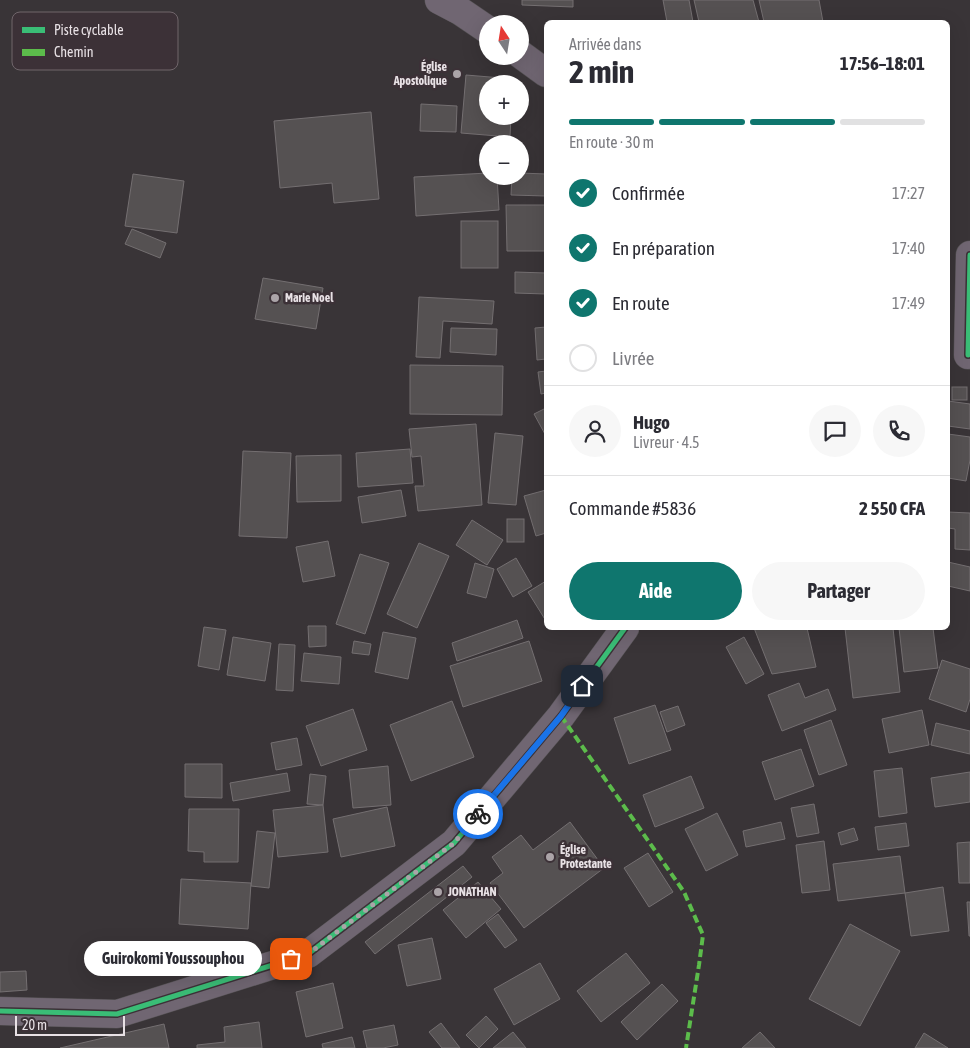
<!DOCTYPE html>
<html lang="fr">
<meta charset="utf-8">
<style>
:root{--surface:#fff;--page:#f7f7f7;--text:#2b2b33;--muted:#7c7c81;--line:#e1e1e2;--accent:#0f766e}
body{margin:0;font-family:"Asap Condensed",sans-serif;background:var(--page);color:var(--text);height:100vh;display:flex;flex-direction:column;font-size:19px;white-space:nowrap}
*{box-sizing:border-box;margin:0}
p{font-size:16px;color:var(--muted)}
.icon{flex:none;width:28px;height:28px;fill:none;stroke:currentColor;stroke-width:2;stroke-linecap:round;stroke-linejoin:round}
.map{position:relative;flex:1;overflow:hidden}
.details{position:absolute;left:544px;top:20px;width:406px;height:610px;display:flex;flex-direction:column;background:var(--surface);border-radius:8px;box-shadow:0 5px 20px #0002}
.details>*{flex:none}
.needle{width:32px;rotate:348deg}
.buttons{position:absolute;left:479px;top:15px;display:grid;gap:10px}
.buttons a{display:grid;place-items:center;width:50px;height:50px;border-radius:50%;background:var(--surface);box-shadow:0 5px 20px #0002;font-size:25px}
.scale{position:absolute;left:15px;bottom:12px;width:110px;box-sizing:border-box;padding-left:5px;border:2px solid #e8e1e5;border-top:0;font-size:14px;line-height:18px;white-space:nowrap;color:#e8e1e5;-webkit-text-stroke:4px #3c3137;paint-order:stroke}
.pin{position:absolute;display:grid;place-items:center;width:42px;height:42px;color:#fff;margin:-21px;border-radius:10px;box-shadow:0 2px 8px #0006}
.courier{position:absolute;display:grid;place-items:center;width:50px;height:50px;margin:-25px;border:4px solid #1a73e8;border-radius:50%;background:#fff;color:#222;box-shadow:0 1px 6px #0007}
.bubble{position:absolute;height:35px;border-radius:18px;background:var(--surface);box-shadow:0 5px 20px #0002;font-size:16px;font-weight:700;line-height:35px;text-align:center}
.head em{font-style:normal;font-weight:700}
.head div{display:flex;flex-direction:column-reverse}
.head{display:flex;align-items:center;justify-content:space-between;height:85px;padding:0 25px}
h1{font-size:32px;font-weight:700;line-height:38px}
.bar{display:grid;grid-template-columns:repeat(4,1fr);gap:8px 5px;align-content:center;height:60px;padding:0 25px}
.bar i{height:6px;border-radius:4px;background:var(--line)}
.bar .on{background:var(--accent)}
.bar p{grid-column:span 4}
.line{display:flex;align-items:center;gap:12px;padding:0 25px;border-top:1px solid var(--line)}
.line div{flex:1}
.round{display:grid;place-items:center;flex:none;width:52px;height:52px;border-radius:26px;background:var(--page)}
ol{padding:0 25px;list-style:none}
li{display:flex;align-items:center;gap:15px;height:55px}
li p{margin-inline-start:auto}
li .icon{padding:5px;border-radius:50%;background:var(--accent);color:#fff;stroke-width:4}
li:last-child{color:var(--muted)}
li i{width:28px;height:28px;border:2px solid var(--line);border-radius:50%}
.action{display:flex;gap:10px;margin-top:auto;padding:10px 25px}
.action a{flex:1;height:58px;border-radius:30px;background:var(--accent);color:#fff;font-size:20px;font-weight:700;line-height:58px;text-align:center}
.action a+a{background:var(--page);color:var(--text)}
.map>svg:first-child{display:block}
</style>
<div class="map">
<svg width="970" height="1048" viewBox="0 0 970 1048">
<rect width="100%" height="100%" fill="#393437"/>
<!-- building -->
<g fill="#555152" stroke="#746f71">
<path d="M 522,0 L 573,0 L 573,7 L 522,5 Z"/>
<path d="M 663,0 L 689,0 L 693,22 L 667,22 Z"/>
<path d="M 694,0 L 753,0 L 759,22 L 699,22 Z"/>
<path d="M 759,0 L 819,0 L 823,22 L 764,22 Z"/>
<path d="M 466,75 L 514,79 L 514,84 L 488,84 L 488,116 L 511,116 L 510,137 L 461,133 Z"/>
<path d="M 421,104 L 457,106 L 456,132 L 420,131 Z"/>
<path d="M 371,112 L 379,199 L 334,203 L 332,183 L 280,188 L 274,121 Z"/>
<path d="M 488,173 L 488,176 L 497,176 L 499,210 L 416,216 L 414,177 Z"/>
<path d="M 520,173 L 546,174 L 546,196 L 511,195 L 512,176 L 520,176 Z"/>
<path d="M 133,174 L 184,181 L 177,233 L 125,226 Z"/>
<path d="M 506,205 L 546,205 L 546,251 L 507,251 Z"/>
<rect x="461" y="221" width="37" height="47"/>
<path d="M 132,229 L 166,243 L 160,258 L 125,244 Z"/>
<path d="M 515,272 L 546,273 L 546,294 L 515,293 Z"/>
<path d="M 263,278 L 323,288 L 316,329 L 255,319 Z"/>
<path d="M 419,297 L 494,301 L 492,324 L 443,321 L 440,358 L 416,357 Z"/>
<path d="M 546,327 L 546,359 L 537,360 L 535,328 Z"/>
<path d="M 451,328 L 497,329 L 496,355 L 450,352 Z"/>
<path d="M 410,365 L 503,366 L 502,415 L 410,414 Z"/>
<path d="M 546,371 L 546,393 L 541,394 L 538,372 Z"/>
<rect x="952" y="387" width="15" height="13"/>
<path d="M 948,401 L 970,404 L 970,429 L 948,426 Z"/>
<path d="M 546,408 L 546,436 L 534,414 Z"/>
<path d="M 476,424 L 482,505 L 418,511 L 415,486 L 424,486 L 421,456 L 412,457 L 409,429 Z"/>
<path d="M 495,433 L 523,436 L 516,505 L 488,503 Z"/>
<path d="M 948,434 L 970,437 L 970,460 L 966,481 L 948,478 Z"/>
<path d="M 410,449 L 413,483 L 358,487 L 356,453 Z"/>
<path d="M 243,451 L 291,453 L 287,538 L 239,536 Z"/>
<path d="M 341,455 L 341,501 L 297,502 L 296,456 Z"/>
<path d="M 401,490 L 406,516 L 362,523 L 358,497 Z"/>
<path d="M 546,490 L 546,533 L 536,536 L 524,496 Z"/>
<path d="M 948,512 L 970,513 L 970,550 L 955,549 L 955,529 L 948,528 Z"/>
<rect x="507" y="519" width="17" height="23"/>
<path d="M 472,520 L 503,540 L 487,565 L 456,545 Z"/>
<path d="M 328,541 L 335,576 L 303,582 L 296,547 Z"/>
<path d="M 419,543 L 449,556 L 417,628 L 387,614 Z"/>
<path d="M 360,554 L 389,563 L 365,634 L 336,624 Z"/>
<path d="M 516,558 L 532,586 L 513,597 L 497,569 Z"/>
<path d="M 948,562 L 970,567 L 970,591 L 948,586 Z"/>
<path d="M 475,563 L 494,569 L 486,598 L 467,593 Z"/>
<path d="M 546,581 L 546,621 L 528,592 Z"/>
<path d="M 517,620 L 523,638 L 457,661 L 452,643 Z"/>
<path d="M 308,626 L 326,626 L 326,646 L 309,647 Z"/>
<path d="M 204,627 L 226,630 L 219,670 L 198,666 Z"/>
<path d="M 754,628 L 807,628 L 816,667 L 772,674 Z"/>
<path d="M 845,628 L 893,628 L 900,692 L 853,698 Z"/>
<path d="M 899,628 L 933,628 L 938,668 L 904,672 Z"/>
<path d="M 383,632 L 416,638 L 408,679 L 375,672 Z"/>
<path d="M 233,637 L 271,643 L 265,681 L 227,675 Z"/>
<path d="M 744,637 L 764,674 L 746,684 L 726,647 Z"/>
<path d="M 354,641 L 371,644 L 369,655 L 352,653 Z"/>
<path d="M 529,641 L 542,681 L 463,707 L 450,666 Z"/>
<path d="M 279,644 L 295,645 L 293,691 L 276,690 Z"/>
<path d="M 304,653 L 341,657 L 339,684 L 301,681 Z"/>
<path d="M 942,660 L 970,669 L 970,699 L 966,712 L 929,699 Z"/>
<path d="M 799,683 L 805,698 L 828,689 L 836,710 L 782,731 L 768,695 Z"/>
<path d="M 452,701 L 474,757 L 411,781 L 390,725 Z"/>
<path d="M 655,705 L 671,750 L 629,764 L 614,718 Z"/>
<path d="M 678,706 L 685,725 L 667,732 L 660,712 Z"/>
<path d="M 353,709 L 367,750 L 321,766 L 306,726 Z"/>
<path d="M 922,710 L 929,745 L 889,753 L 882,719 Z"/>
<path d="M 831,720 L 847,765 L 819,775 L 804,730 Z"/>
<path d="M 936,723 L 970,731 L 970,754 L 931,745 Z"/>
<path d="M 297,738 L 302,765 L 276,770 L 271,743 Z"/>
<path d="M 801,749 L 814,786 L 775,800 L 762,762 Z"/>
<path d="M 185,764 L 222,764 L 222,798 L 185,797 Z"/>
<path d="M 388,766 L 391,805 L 353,808 L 349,770 Z"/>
<path d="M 902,768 L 907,813 L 879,817 L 874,771 Z"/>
<path d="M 970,772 L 970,802 L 935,807 L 931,778 Z"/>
<path d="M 287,773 L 290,791 L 233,801 L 230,783 Z"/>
<path d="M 310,774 L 326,776 L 323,805 L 307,804 Z"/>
<path d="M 691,776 L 704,808 L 655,827 L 643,795 Z"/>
<path d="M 814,804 L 819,833 L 797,837 L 791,808 Z"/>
<path d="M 323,805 L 328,852 L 278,857 L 273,810 Z"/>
<path d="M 387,807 L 395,846 L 341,857 L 333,819 Z"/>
<path d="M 189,809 L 239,809 L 238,862 L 204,862 L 204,852 L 188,851 Z"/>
<path d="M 717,813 L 738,855 L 706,871 L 685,829 Z"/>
<path d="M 570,822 L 604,868 L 524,928 L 490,883 L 503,873 L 492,857 L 521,835 L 533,850 Z"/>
<path d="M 781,822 L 785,839 L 746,847 L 743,831 Z"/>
<path d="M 906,823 L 909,846 L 878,850 L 875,827 Z"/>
<path d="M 854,828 L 858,840 L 841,845 L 838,833 Z"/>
<path d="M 257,831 L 275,833 L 269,888 L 251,886 Z"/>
<path d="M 824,841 L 830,890 L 802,893 L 796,845 Z"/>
<path d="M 970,842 L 970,883 L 959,883 L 957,843 Z"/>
<path d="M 648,853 L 673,892 L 649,907 L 624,868 Z"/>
<path d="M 900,856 L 905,893 L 838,901 L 833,864 Z"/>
<path d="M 463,866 L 472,877 L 375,954 L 365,942 Z"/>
<path d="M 181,879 L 251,883 L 248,929 L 179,924 Z"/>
<path d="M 478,882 L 501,909 L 466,938 L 443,910 Z"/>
<path d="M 943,887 L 949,931 L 911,936 L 905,893 Z"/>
<path d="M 967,902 L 970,902 L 970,936 L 969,936 Z"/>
<path d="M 498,914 L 517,940 L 505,948 L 486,923 Z"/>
<path d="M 850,924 L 900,951 L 860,1026 L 809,999 Z"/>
<path d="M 432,938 L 441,979 L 407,986 L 398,945 Z"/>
<path d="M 626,953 L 650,983 L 601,1022 L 577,991 Z"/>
<path d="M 540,963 L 560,999 L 514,1025 L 494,989 Z"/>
<path d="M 26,971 L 27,990 L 0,992 L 0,972 Z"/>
<path d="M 333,983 L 343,1028 L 306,1037 L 296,992 Z"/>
<path d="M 662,984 L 678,1001 L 637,1040 L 621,1022 Z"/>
<path d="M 486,1016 L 498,1029 L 479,1048 L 466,1035 Z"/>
<path d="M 259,1022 L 262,1048 L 197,1048 L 197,1045 L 225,1042 L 224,1027 Z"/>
<path d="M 441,1023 L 460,1048 L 442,1048 L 429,1032 Z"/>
<path d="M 164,1024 L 169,1048 L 60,1048 Z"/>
<path d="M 394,1025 L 398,1045 L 383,1048 L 367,1048 L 363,1031 Z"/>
<path d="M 513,1032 L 526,1048 L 493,1048 Z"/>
<path d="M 760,1032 L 775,1048 L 742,1048 Z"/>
<path d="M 924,1033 L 948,1048 L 915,1048 Z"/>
<path d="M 352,1037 L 355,1048 L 323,1048 L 322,1044 Z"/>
</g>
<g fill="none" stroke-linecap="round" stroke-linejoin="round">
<!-- minor casing -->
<g stroke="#545153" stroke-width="29">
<g id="minor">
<path d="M 439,0 L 460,11 L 488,30"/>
<path d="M 520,54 L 546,73"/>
<path d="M 968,355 L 970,255"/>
<path d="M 0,1011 L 117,1014 L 308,954 L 454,843 L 561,716 L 625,628"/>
</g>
</g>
<!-- minor -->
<use href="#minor" stroke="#706672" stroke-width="28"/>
<!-- quiet -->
<path stroke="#5cbc4b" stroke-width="4" stroke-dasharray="8 4" stroke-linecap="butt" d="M 561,716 L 684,892 L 703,935 L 699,965 L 686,1048"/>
<!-- cycleway casing -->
<g stroke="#3c3137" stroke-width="8">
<g id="cycleway">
<path d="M 968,355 L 970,255"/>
<path d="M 0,1011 L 117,1014 L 308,954 L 454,843 L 561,716 L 625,628"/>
</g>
</g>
<!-- cycleway -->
<use href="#cycleway" stroke="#3abd76" stroke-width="5"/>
</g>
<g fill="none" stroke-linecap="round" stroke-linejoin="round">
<!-- done -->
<path stroke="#aba4a8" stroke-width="5" stroke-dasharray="0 9" d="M 291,959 L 308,954 L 454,843 L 478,814"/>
<!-- route -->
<path stroke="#1a73e8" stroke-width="6" d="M 478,814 L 561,716 L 582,686"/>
</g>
<!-- markers -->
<g fill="#aba4a8" stroke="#3c3137" stroke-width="2">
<circle cx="457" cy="74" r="5"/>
<circle cx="275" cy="298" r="5"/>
<circle cx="550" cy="857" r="5"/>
<circle cx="438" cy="892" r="5"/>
</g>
<g text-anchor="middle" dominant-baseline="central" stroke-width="5" stroke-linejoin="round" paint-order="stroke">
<!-- poi labels -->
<g font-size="12" font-weight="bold" fill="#e8e1e5" stroke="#3c3137" text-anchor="start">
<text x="447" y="67" text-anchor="end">Église<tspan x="447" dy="14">Apostolique</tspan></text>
<text x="285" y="298">Marie Noel</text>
<text x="560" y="850">Église<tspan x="560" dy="14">Protestante</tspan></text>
<text x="448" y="892">JONATHAN</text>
</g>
</g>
<!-- legend -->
<rect x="12" y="12" width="166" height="58" rx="8" fill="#3c3137" stroke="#70666b" stroke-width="1"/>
<rect x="22" y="27" width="23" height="6" fill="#3abd76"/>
<rect x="22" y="49" width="23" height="7" fill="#5cbc4b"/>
<g font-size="14" fill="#e8e1e5">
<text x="54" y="35">Piste cyclable</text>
<text x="54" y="57">Chemin</text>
</g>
</svg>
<div class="buttons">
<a><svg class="needle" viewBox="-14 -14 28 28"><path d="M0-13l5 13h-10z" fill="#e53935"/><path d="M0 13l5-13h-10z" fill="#7c7c81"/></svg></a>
<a>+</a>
<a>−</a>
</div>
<div class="scale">20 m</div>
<div class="pin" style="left:291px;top:959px;background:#ea580c"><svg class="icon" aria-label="bag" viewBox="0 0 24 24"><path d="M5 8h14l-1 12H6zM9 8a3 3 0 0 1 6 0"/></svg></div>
<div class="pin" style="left:582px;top:686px;background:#1f2937"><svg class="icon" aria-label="home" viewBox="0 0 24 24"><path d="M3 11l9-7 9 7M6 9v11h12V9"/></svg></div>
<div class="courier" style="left:478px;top:814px"><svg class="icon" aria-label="bike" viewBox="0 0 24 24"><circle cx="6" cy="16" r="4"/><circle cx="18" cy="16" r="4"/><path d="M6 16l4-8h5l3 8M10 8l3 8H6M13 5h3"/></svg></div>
<div class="bubble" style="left:84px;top:941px;width:178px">Guirokomi Youssouphou</div>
<section class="details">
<div class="head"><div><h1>2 min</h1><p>Arrivée dans</p></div><em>17:56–18:01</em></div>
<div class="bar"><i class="on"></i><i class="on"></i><i class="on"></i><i></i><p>En route · 30 m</p></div>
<ol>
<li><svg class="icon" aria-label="check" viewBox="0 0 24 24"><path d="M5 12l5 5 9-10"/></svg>Confirmée<p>17:27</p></li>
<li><svg class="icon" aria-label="check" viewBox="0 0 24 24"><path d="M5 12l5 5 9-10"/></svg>En préparation<p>17:40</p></li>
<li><svg class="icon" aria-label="check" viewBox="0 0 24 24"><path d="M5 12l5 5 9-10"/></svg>En route<p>17:49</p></li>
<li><i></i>Livrée</li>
</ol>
<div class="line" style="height:90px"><a class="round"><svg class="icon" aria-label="person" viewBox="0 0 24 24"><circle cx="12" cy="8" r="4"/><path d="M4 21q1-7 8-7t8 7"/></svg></a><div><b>Hugo</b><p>Livreur · 4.5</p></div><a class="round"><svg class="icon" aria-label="chat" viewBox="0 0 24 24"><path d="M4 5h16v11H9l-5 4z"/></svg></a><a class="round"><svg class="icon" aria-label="phone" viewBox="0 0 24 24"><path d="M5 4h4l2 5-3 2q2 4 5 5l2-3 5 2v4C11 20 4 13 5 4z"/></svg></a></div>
<div class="line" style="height:65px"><div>Commande #5836</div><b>2 550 CFA</b></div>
<div class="action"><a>Aide</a><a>Partager</a></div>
</section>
</div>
